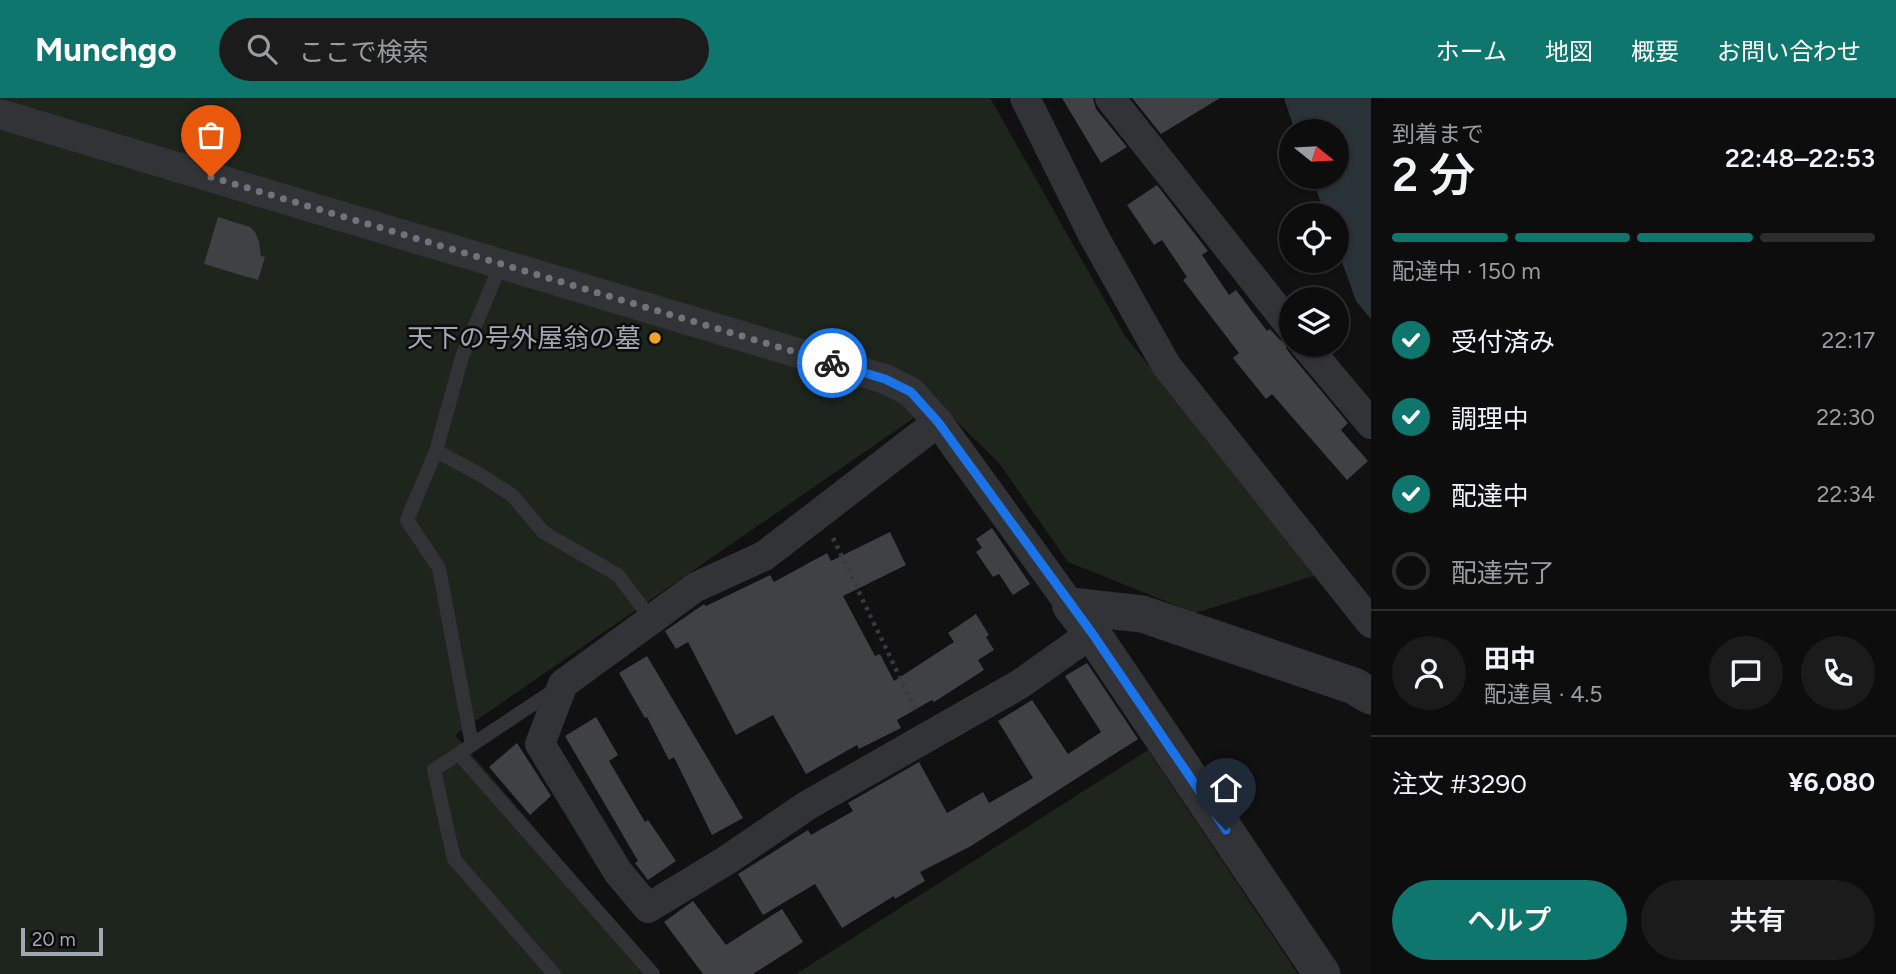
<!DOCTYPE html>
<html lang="ja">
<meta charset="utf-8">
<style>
:root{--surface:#0d0d0e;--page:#1b1b1c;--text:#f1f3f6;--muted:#9a9c9e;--line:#2d2d2e;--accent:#0f766e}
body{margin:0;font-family:Figtree,"Noto Sans JP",sans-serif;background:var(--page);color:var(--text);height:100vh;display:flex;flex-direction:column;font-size:26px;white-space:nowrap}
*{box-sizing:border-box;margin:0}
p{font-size:23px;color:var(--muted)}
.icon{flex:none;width:38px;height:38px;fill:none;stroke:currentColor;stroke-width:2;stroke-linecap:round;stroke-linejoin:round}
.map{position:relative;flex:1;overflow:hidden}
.drawer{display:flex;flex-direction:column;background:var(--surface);width:525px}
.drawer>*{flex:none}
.needle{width:46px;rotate:108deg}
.fabs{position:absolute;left:1279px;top:21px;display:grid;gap:14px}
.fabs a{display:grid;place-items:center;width:70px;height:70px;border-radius:50%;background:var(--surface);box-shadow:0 2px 5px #0004,0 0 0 2px var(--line);font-size:35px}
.scale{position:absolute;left:21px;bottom:18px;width:82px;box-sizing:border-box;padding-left:7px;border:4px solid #a2a8b3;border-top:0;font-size:19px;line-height:24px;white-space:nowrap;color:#a2a8b3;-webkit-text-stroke:5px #0c0c0d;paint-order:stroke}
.pin{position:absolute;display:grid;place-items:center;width:60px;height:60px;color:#fff;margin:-72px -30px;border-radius:50% 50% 50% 0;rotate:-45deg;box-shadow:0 0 7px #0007}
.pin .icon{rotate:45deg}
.courier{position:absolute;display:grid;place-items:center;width:70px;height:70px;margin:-35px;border:5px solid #1a73e8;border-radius:50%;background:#fff;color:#222;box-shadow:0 2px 9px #0007}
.summary em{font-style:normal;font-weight:600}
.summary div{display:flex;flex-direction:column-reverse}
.summary{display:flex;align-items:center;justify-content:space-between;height:119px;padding:0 21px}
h1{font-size:46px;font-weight:600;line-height:52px}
.bar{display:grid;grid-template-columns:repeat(4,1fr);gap:10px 7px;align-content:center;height:84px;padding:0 21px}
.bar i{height:9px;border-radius:5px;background:var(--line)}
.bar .selected{background:var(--accent)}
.bar p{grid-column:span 4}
.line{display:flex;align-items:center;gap:18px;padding:0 21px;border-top:2px solid var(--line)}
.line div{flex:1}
.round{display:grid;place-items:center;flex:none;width:74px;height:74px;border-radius:37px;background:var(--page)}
ol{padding:0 21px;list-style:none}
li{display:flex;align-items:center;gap:21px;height:77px}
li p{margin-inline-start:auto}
li .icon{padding:7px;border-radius:50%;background:var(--accent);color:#fff;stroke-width:4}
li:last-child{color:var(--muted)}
li i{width:38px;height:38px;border:4px solid var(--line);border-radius:50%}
.cta{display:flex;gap:14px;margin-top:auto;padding:14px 21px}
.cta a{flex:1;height:80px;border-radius:42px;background:var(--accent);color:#fff;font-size:28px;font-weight:600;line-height:80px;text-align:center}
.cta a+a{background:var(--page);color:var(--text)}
header{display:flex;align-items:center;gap:42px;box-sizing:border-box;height:98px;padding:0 35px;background:var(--accent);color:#fff}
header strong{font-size:33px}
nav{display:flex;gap:38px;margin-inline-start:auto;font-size:24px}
.search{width:490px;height:63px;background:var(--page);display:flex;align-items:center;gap:18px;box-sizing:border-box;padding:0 24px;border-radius:38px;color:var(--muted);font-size:26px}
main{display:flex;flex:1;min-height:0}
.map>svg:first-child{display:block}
</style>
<header>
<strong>Munchgo</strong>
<div class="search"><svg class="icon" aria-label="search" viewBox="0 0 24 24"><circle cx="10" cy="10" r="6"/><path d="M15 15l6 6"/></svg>ここで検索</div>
<nav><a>ホーム</a><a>地図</a><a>概要</a><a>お問い合わせ</a></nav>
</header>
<main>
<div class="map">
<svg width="1371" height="876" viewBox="0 0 1371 876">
<rect width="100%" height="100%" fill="#111112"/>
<!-- green -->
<g fill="#1d251d">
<path d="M 0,0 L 990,0 L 1125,238 L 1317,477 L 1195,515 L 1068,464 L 999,365 L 937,304 L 455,637 L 660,876 L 0,876 Z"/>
<path d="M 1148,652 L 1298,876 L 796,876 Z"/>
</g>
<!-- water -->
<path fill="#293237" d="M 1284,0 L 1371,0 L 1371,221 L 1356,203 L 1337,150 L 1337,117 L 1325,117 L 1312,79 L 1337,79 L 1337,33 L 1295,33 Z"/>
<!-- building -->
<g fill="#3f4145">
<path d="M 1062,0 L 1093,0 L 1096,11 L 1127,49 L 1101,65 Z"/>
<path d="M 1132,0 L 1220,0 L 1161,36 Z"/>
<path d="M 1157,87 L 1208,153 L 1202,157 L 1229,197 L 1236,192 L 1267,233 L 1270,231 L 1279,241 L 1288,247 L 1286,250 L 1292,258 L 1348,325 L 1341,332 L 1368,363 L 1347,382 L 1272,296 L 1266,301 L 1233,260 L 1239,255 L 1183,182 L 1187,179 L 1162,142 L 1154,147 L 1127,107 Z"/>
<path d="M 218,119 L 250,129 L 255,134 L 259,144 L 261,158 L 265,159 L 258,182 L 204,166 Z"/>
<path d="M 992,430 L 1030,486 L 1013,497 L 999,476 L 993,479 L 976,454 L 982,450 L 976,441 Z"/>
<path d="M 890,434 L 906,467 L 843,498 L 875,558 L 880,556 L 894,583 L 954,544 L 948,535 L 976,516 L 989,537 L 986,539 L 994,552 L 978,562 L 984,572 L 934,604 L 932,602 L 897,622 L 901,630 L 859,651 L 857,647 L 806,676 L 773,617 L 736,637 L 688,544 L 676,551 L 665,533 L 704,506 L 706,508 L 770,477 L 774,484 L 827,455 L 831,463 Z"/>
<path d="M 647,558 L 743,720 L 712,737 L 674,659 L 669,662 L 647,619 L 645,620 L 619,575 Z"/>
<path d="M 1087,565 L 1138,641 L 971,748 L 920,774 L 925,783 L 895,801 L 894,798 L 842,830 L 815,786 L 763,817 L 738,776 L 808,732 L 811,737 L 853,713 L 848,705 L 919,664 L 947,715 L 983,694 L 989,705 L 1033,680 L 998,623 L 1032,602 L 1068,656 L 1101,634 L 1065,578 Z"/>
<path d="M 596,619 L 618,657 L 609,663 L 645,724 L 648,722 L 676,763 L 648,782 L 635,765 L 638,763 L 565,638 Z"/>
<path d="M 517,645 L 551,698 L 530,717 L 489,669 Z"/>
<path d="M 693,803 L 726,847 L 782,811 L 803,844 L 753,876 L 703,876 L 664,824 Z"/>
</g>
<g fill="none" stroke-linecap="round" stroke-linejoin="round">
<!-- path -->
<path stroke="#383a3e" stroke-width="4.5" stroke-dasharray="3.5 5" stroke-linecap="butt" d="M 833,440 L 917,615"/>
<!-- service -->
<g stroke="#323337" stroke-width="14">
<path d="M 501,166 L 462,259 L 436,353 L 481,377 L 513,398 L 543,434 L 618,477 L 651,521"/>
<path d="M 436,353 L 407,422 L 439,470 L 472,647"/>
<path d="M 459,656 L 653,876"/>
<path d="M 554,876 L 454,761 L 434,672 L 556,591"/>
</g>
<!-- minor -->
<g stroke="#323337" stroke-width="30">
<path d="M 1025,0 L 1093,137 L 1166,267 L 1371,525"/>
<path d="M 1110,0 L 1292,230"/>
<path d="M 0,16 L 885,281 L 911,294 L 938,324 L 1071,508"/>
<path d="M 1305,247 L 1371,326"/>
<path d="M 938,324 L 764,458 L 696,489 L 563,586 L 540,646 L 618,774 L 648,810 L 727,762 L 808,707 L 1020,586 L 1092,535"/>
</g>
<!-- tertiary -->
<g stroke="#323337" stroke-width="37">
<path d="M 1071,508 L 1092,535 L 1322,876"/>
<path d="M 1071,508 L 1142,516 L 1354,588 L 1371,598"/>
</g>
</g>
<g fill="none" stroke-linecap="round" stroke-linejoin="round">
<!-- done -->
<path stroke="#6f737b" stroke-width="7" stroke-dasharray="0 12.6" d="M 211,79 L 832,265"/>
<!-- route -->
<path stroke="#1a73e8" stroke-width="9" d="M 832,265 L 885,281 L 911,294 L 938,324 L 1092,535 L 1226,732"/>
</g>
<!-- markers -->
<circle fill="#f1a229" stroke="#0c0c0d" stroke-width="2.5" cx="655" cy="240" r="7"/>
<g text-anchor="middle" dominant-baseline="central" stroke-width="5" stroke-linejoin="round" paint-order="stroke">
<!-- poi labels -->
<g font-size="26" fill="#a2a8b3" stroke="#0c0c0d" text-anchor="end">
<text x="641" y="240">天下の号外屋翁の墓</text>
</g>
</g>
</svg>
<div class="fabs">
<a><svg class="needle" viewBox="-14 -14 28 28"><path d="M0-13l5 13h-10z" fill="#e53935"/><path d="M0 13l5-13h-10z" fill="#9a9c9e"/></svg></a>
<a><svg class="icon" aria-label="locate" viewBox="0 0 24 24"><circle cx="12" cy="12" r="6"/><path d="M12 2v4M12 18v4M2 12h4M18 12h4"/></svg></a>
<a><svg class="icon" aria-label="layers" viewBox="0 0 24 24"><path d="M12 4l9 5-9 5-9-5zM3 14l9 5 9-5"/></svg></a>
</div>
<div class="scale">20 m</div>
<div class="pin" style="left:211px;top:79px;background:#ea580c"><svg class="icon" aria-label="bag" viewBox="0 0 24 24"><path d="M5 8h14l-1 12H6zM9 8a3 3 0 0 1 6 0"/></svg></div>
<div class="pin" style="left:1226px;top:732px;background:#1f2937"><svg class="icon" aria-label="home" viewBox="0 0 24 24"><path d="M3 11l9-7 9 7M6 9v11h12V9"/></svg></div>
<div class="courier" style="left:832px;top:265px"><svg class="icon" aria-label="bike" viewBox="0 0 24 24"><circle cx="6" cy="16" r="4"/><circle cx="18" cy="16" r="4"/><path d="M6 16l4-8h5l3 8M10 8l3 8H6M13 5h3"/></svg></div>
</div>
<section class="drawer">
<div class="summary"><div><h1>2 分</h1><p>到着まで</p></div><em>22:48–22:53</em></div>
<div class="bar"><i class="selected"></i><i class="selected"></i><i class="selected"></i><i></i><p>配達中 · 150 m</p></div>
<ol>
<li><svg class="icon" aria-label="check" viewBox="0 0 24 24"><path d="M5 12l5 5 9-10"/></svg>受付済み<p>22:17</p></li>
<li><svg class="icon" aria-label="check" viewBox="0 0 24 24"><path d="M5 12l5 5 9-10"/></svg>調理中<p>22:30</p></li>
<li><svg class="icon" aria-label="check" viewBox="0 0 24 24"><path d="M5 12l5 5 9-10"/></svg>配達中<p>22:34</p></li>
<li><i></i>配達完了</li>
</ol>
<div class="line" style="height:126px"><a class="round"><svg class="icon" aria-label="person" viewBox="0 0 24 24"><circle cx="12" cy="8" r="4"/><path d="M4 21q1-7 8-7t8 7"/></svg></a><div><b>田中</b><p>配達員 · 4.5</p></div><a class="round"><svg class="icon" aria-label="chat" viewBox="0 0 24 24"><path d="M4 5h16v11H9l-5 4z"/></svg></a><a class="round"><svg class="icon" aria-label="phone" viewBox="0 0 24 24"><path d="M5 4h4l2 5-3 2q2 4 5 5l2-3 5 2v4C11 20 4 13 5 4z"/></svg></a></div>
<div class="line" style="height:91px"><div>注文 #3290</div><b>¥6,080</b></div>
<div class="cta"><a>ヘルプ</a><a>共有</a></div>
</section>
</main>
